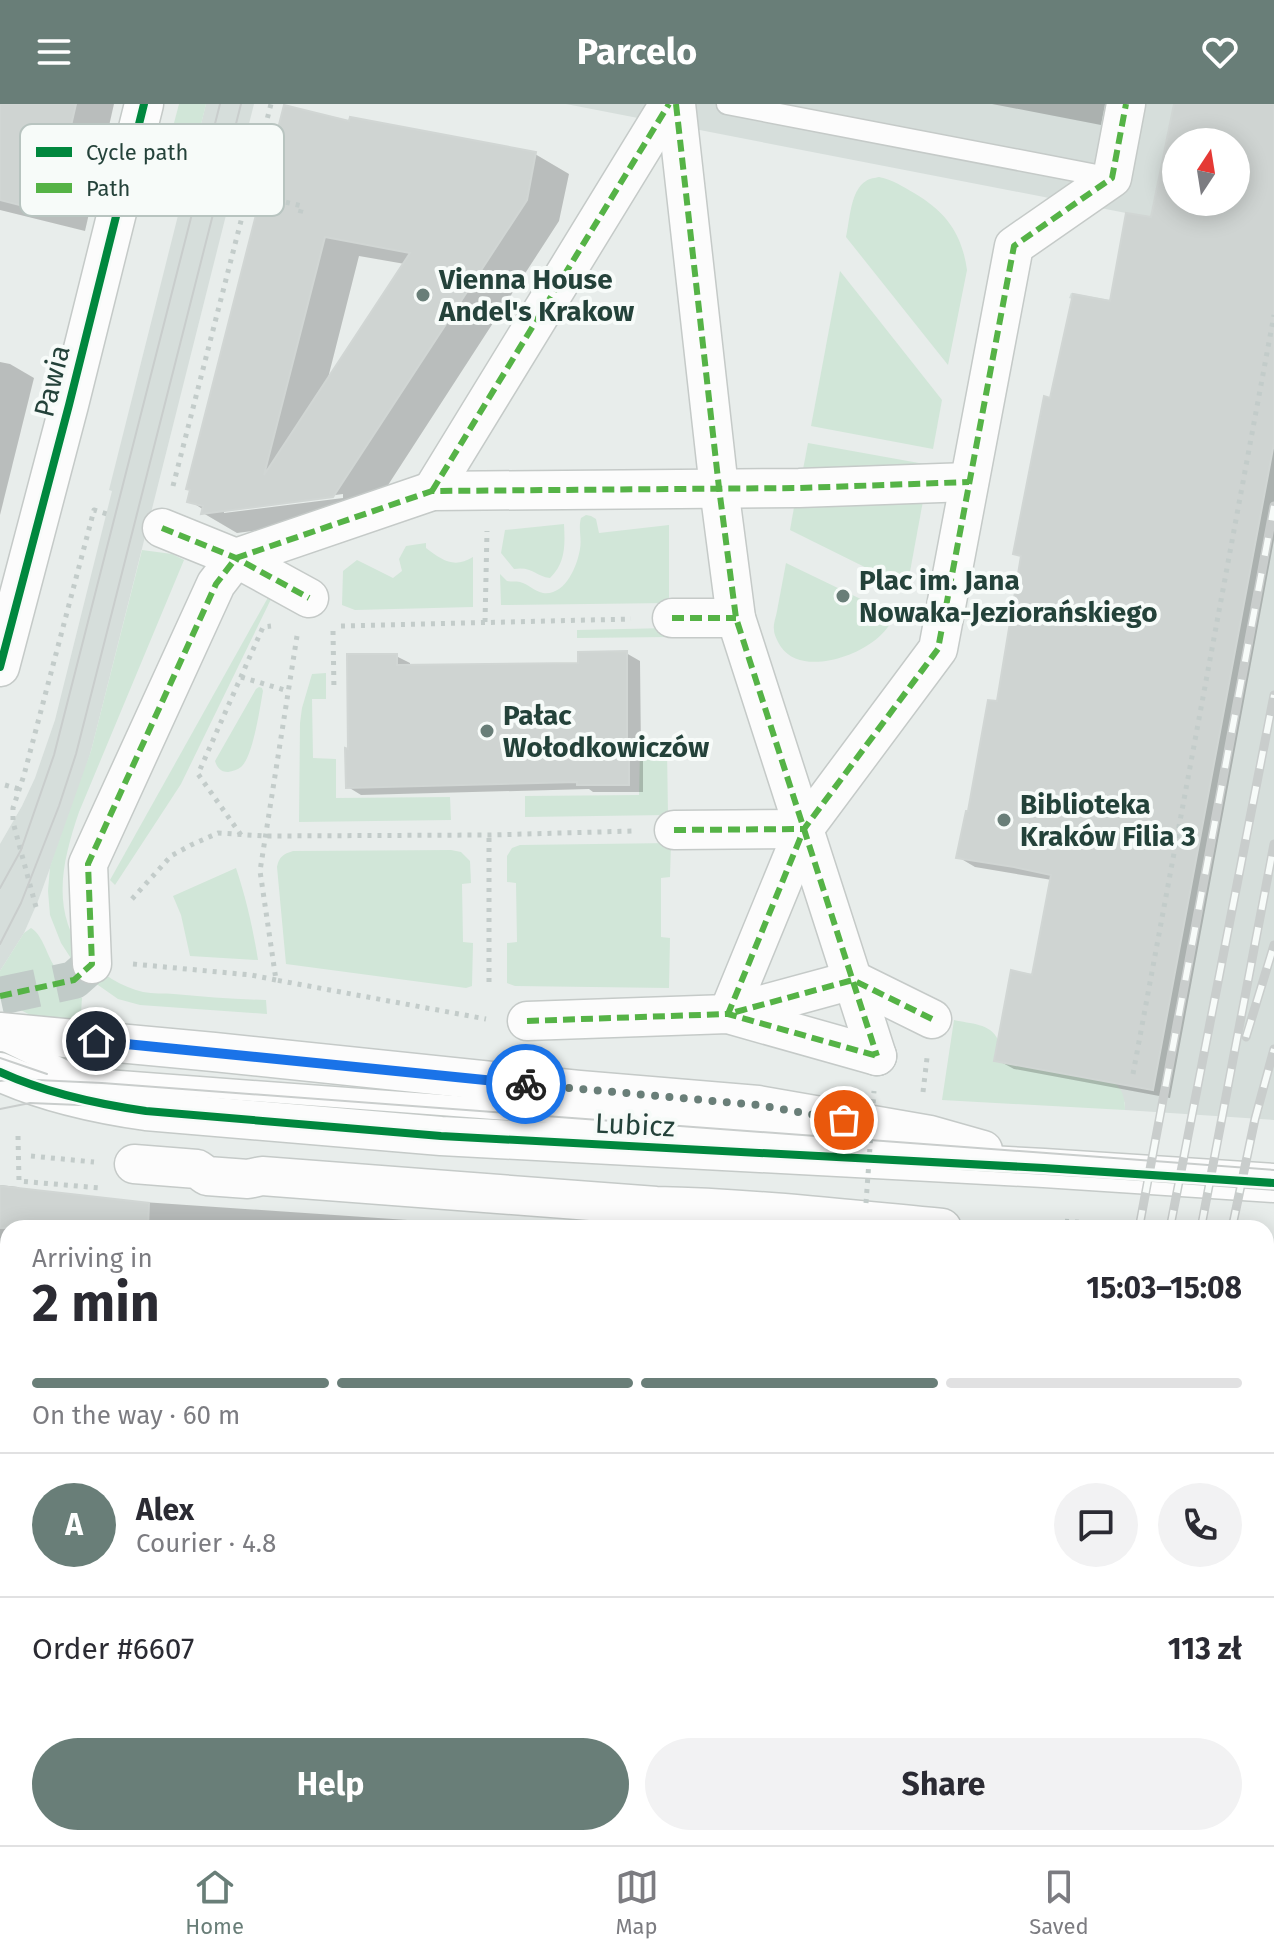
<!DOCTYPE html>
<meta charset="utf-8">
<style>
:root{--surface:#fff;--page:#f2f2f3;--text:#2b2b33;--muted:#7c7c81;--line:#e1e1e2;--accent:#697e78}
body{margin:0;font-family:"Fira Sans",sans-serif;background:var(--page);color:var(--text);height:100vh;display:flex;flex-direction:column;font-size:30px;white-space:nowrap}
*{box-sizing:border-box;margin:0}
p{font-size:26px;color:var(--muted)}
.icon{flex:none;width:44px;height:44px;fill:none;stroke:currentColor;stroke-width:2;stroke-linecap:round;stroke-linejoin:round}
.map{position:relative;flex:1;overflow:hidden}
.side{position:absolute;left:0px;top:1116px;width:1274px;height:626px;display:flex;flex-direction:column;background:var(--surface);border-radius:24px 24px 0 0;box-shadow:0 4px 20px #0003}
.side>*{flex:none}
.needle{width:52px;rotate:12deg}
.controls{position:absolute;left:1162px;top:24px;display:grid;gap:16px}
.controls a{display:grid;place-items:center;width:88px;height:88px;border-radius:50%;background:var(--surface);box-shadow:0 4px 20px #0003;font-size:40px}
.pin{position:absolute;display:grid;place-items:center;width:68px;height:68px;color:#fff;margin:-34px;border:4px solid #fff;border-radius:50%;box-shadow:0 2px 8px #0007}
.courier{position:absolute;display:grid;place-items:center;width:80px;height:80px;margin:-40px;border:6px solid #1a73e8;border-radius:50%;background:#fff;color:#222;box-shadow:0 2px 10px #0007}
.overview em{font-style:normal;font-weight:700}
.overview div{display:flex;flex-direction:column-reverse}
.overview{display:flex;align-items:center;justify-content:space-between;height:136px;padding:0 32px}
h1{font-size:52px;font-weight:700;line-height:60px}
.bar{display:grid;grid-template-columns:repeat(4,1fr);gap:12px 8px;align-content:center;height:96px;padding:0 32px}
.bar i{height:10px;border-radius:6px;background:var(--line)}
.bar .on{background:var(--accent)}
.bar p{grid-column:span 4}
.line{display:flex;align-items:center;gap:20px;padding:0 32px;border-top:2px solid var(--line)}
.line div{flex:1}
.round{display:grid;place-items:center;flex:none;width:84px;height:84px;border-radius:42px;background:var(--page)}
.action{display:flex;gap:16px;margin-top:auto;padding:16px 32px}
.action a{flex:1;height:92px;border-radius:48px;background:var(--accent);color:#fff;font-size:32px;font-weight:700;line-height:92px;text-align:center}
.action a+a{background:var(--page);color:var(--text)}
header{display:flex;justify-content:space-between;align-items:center;height:104px;padding:0 32px;background:var(--accent);color:#fff;font-size:36px;font-weight:700}
.dock{display:flex;justify-content:space-around;align-items:center;height:112px;border-top:2px solid var(--line);background:var(--surface);font-size:22px;color:var(--muted)}
.dock a{display:grid;justify-items:center;gap:4px}
.dock .on{color:var(--accent)}
.map>svg:first-child{display:block}
</style>
<header><svg class="icon" aria-label="menu" viewBox="0 0 24 24"><path d="M4 6h16M4 12h16M4 18h16"/></svg>Parcelo<svg class="icon" aria-label="heart" viewBox="0 0 24 24"><path d="M12 20l-8-8c-3-5 5-10 8-4 3-6 11-1 8 4z"/></svg></header>
<div class="map">
<svg width="1274" height="1741" viewBox="0 0 1274 1741">
<rect width="100%" height="100%" fill="#e8edeb"/>
<!-- built -->
<g fill="#d6dedb" fill-rule="evenodd">
<path d="M 206,0 L 254,0 L 91,647 L 81,679 L 38,797 L 24,829 L 0,867 L 0,740 L 22,702 L 35,674 L 55,616 L 112,387 L 109,386 Z"/>
<path d="M 566,0 L 1274,0 L 1274,1016 L 1125,1006 L 1125,999 L 1113,978 L 1011,866 L 1032,870 L 1051,771 L 1036,766 L 956,754 L 966,707 L 968,707 L 988,596 L 997,597 L 1021,452 L 1013,450 L 1044,293 L 1051,293 L 1072,195 L 1069,194 L 1071,189 L 1110,196 L 1126,109 ZM 1176,38 L 1236,38 L 1236,98 L 1176,98 Z"/>
<path d="M 1004,1734 L 1152,1734 L 1150,1741 L 1003,1741 Z"/>
</g>
<!-- green -->
<g fill="#d1e6d8">
<path d="M 179,0 L 206,0 L 193,53 L 180,51 L 174,19 Z"/>
<path d="M 879,73 C 893,76 902,82 914,89 C 945,107 962,129 967,166 L 948,261 L 846,133 C 850,116 850,87 866,77 C 870,74 875,74 879,73 Z"/>
<path d="M 840,167 L 942,296 L 933,345 L 811,322 Z"/>
<path d="M 808,339 L 930,361 L 801,376 Z"/>
<path d="M 925,386 L 907,484 L 790,426 L 796,392 Z"/>
<path d="M 586,411 L 591,412 L 596,415 L 599,429 L 669,421 L 669,499 L 501,501 L 500,470 L 507,477 C 511,478 516,477 520,478 C 528,480 534,487 543,489 C 565,492 577,463 580,445 C 582,434 578,424 581,414 Z"/>
<path d="M 564,420 C 565,440 566,459 550,474 C 535,472 532,462 514,465 L 501,449 L 505,426 Z"/>
<path d="M 426,439 L 426,444 C 442,456 454,465 473,453 L 473,503 L 355,506 L 342,501 L 343,467 L 357,456 L 393,474 L 402,467 L 399,455 L 406,442 Z"/>
<path d="M 142,446 L 172,450 L 184,456 L 79,708 C 62,758 50,808 86,853 C 100,870 122,883 143,888 C 153,890 164,889 174,890 C 204,893 235,895 266,896 L 267,910 L 140,901 L 118,895 L 88,874 L 74,859 L 61,839 L 50,811 L 48,787 L 50,763 L 91,647 Z"/>
<path d="M 786,459 L 896,512 C 889,522 882,532 871,539 C 849,555 800,570 781,543 C 778,538 774,531 774,526 C 773,520 776,513 777,507 C 780,491 783,475 786,459 Z"/>
<path d="M 271,488 L 274,489 L 181,680 L 115,781 L 110,776 Z"/>
<path d="M 669,524 L 669,533 L 577,534 L 577,526 Z"/>
<path d="M 326,569 L 326,595 L 312,595 L 313,654 L 336,655 L 336,694 L 450,693 L 451,716 L 299,718 L 300,619 L 302,604 L 312,570 Z"/>
<path d="M 259,583 L 262,584 L 263,587 C 260,603 253,653 241,663 C 237,666 233,667 228,668 C 220,668 217,663 215,657 L 256,585 Z"/>
<path d="M 640,644 L 667,644 L 668,711 L 525,713 L 525,692 L 639,691 Z"/>
<path d="M 671,739 L 670,773 L 661,774 L 661,833 L 670,834 L 669,884 L 515,882 L 507,879 L 507,839 L 517,838 L 516,779 L 507,778 L 507,752 L 512,744 L 520,741 Z"/>
<path d="M 451,746 L 461,748 L 470,757 L 471,779 L 462,780 L 463,838 L 473,839 L 472,882 L 466,884 L 286,860 L 277,763 C 279,753 283,750 293,747 Z"/>
<path d="M 236,764 C 246,794 253,824 258,856 L 190,852 L 181,811 L 173,792 Z"/>
<path d="M 31,824 C 43,831 47,852 55,863 C 63,875 72,884 82,894 L 80,924 C 46,916 25,915 0,889 L 0,867 L 24,829 Z"/>
<path d="M 954,916 C 970,920 991,919 998,936 L 1113,978 C 1123,985 1125,995 1125,1006 L 942,996 Z"/>
</g>
<!-- shadow -->
<g fill="#0003" fill-rule="evenodd">
<path d="M 0,0 L 114,0 L 85,127 L 0,106 Z"/>
<path d="M 992,0 L 1105,0 L 1101,21 Z"/>
<path d="M 1176,0 L 1252,0 L 1274,4 L 1274,436 L 1170,994 L 1014,965 L 997,956 L 1033,873 L 1052,776 L 975,763 L 958,753 L 998,600 L 1023,453 L 1015,449 L 1052,296 L 1111,199 L 1152,116 ZM 1176,38 L 1236,38 L 1236,98 L 1176,98 Z"/>
<path d="M 351,19 L 535,50 L 569,70 L 559,117 L 368,412 L 237,429 L 203,409 L 204,406 L 190,397 L 192,386 ZM 359,152 L 405,160 L 327,278 ZM 343,390 L 343,394 L 224,409 L 224,405 Z"/>
<path d="M 0,258 L 10,260 L 34,274 L 0,411 Z"/>
<path d="M 626,549 L 640,557 L 641,650 L 643,651 L 643,688 L 593,688 L 589,685 L 361,691 L 348,683 L 396,552 L 410,559 L 410,562 L 580,561 Z"/>
<path d="M 0,1081 L 18,1083 L 25,1087 L 99,1095 L 526,1124 L 8,1124 L 8,1674 L 0,1673 Z"/>
<path d="M 61,1734 L 124,1734 L 123,1741 L 60,1741 Z"/>
<path d="M 284,1734 L 370,1734 L 369,1741 L 284,1741 Z"/>
<path d="M 534,1734 L 598,1734 L 597,1741 L 534,1741 Z"/>
<rect x="666" y="1734" width="278" height="7"/>
</g>
<!-- building -->
<g fill="#cfd4d2" stroke="#d1d6d4" stroke-width="2" fill-rule="evenodd">
<path d="M 0,0 L 76,0 L 51,109 L 0,96 Z"/>
<path d="M 1174,0 L 1274,0 L 1274,339 L 1153,986 L 994,957 L 1011,866 L 1032,871 L 1051,771 L 1014,763 L 956,754 L 966,707 L 968,707 L 988,596 L 997,597 L 1021,452 L 1013,450 L 1044,292 L 1050,294 L 1073,190 L 1110,197 L 1126,109 L 1151,113 ZM 1176,38 L 1236,38 L 1236,98 L 1176,98 Z"/>
<path d="M 284,1 L 349,17 L 350,13 L 536,48 L 527,96 L 333,393 L 201,410 L 203,402 L 187,398 L 190,386 L 186,385 ZM 325,133 L 410,149 L 264,371 Z"/>
<path d="M 627,547 L 627,641 L 629,641 L 629,681 L 577,681 L 577,678 L 346,684 L 345,644 L 348,645 L 347,550 L 397,550 L 397,561 L 578,559 L 578,548 Z"/>
<path d="M 0,1082 L 149,1099 L 148,1124 L 0,1124 Z"/>
</g>
<g fill="none" stroke-linecap="round" stroke-linejoin="round">
<!-- street-tunnel -->
<path stroke="#c1cbc8" stroke-width="38" stroke-dasharray="38 19" stroke-linecap="butt" d="M 0,892 L 74,876 L 92,860"/>
<!-- lane casing -->
<g stroke="#c5cac8" stroke-width="23">
<g id="lane">
<path d="M 727,0 L 1112,74"/>
<path d="M 7,938 L 80,974 L 829,1030"/>
<path d="M 1266,1435 L 1274,1403"/>
<path d="M 1226,1741 L 1227,1734"/>
</g>
</g>
<!-- street casing -->
<g stroke="#c5cac8" stroke-width="41">
<g id="street">
<path d="M 676,0 L 719,384 L 736,514 L 877,952"/>
<path d="M 432,387 L 669,0"/>
<path d="M 162,424 L 236,454 L 309,494"/>
<path d="M 672,514 L 736,514"/>
<path d="M 0,563 L 69,301 L 144,0"/>
<path d="M 674,726 L 804,725"/>
<path d="M 92,860 L 88,760 L 216,480 L 236,454 L 432,387 L 799,384 L 969,378"/>
<path d="M 932,915 L 853,876 L 728,910 L 804,725 L 938,545 L 1014,142 L 1112,74 L 1126,0"/>
<path d="M 527,917 L 728,910 L 877,952"/>
<path d="M 0,928 L 214,948 L 579,986 L 758,1001 L 930,1031 L 983,1046"/>
<path d="M 0,968 C 46,989 97,1000 146,1007 L 441,1032 L 1044,1064 L 1274,1079"/>
<path d="M 134,1060 L 197,1065 L 207,1072 L 248,1075 L 262,1072 L 656,1102 C 752,1104 847,1115 942,1124"/>
<path d="M 621,1741 L 622,1734"/>
</g>
</g>
<!-- path -->
<g stroke="#c3ccca" stroke-width="5" stroke-dasharray="4 6" stroke-linecap="butt">
<path d="M 247,89 L 302,102 L 299,114"/>
<path d="M 173,382 L 271,0"/>
<path d="M 485,518 L 487,427"/>
<path d="M 341,522 L 631,515"/>
<path d="M 333,527 L 334,587"/>
<path d="M 297,532 L 260,767 L 276,876 L 486,915"/>
<path d="M 241,573 L 288,587"/>
<path d="M 5,681 L 19,685"/>
<path d="M 241,731 L 198,670 L 263,523 L 271,522"/>
<path d="M 132,795 L 171,752 L 191,741 L 218,729 L 265,732 L 489,731 L 634,727"/>
<path d="M 36,803 L 13,718 L 13,704 L 24,671 L 94,406 L 107,410"/>
<path d="M 133,860 L 251,871 L 276,876"/>
<path d="M 489,878 L 489,731"/>
<path d="M 1133,970 L 1274,211"/>
<path d="M 923,988 L 927,954"/>
<path d="M 18,1032 L 19,1077 L 100,1084"/>
<path d="M 31,1052 L 94,1058"/>
<path d="M 1061,1124 L 1062,1117 L 1151,1124"/>
<path d="M 1266,1134 L 1274,1135"/>
</g>
<!-- lane -->
<use href="#lane" stroke="#fcfcfc" stroke-width="20"/>
<!-- street -->
<use href="#street" stroke="#fcfcfc" stroke-width="38"/>
<!-- tram -->
<g stroke="#c9cdcc" stroke-width="2">
<path d="M 0,784 L 21,746 L 54,651 L 220,0"/>
<path d="M 0,840 L 21,799 L 59,702 L 76,650 L 241,0"/>
<path d="M 0,954 L 47,970"/>
<path d="M 0,977 L 15,975 L 102,979 L 1274,1066"/>
<path d="M 0,1005 L 30,999 L 104,1002 L 960,1065 L 1111,1074 L 1274,1086"/>
</g>
<!-- rail casing -->
<g stroke="#c9cdcc" stroke-width="9">
<g id="rail">
<path d="M 1246,933 L 1274,841"/>
<path d="M 1139,1124 L 1274,402"/>
<path d="M 1170,1124 L 1274,591"/>
<path d="M 1201,1124 L 1274,740"/>
<path d="M 1232,1124 L 1255,1015 L 1274,945"/>
<path d="M 1023,1741 L 1025,1734"/>
<path d="M 1054,1741 L 1056,1734"/>
<path d="M 1085,1741 L 1087,1734"/>
<path d="M 1115,1741 L 1117,1734"/>
</g>
</g>
<!-- rail -->
<use href="#rail" stroke="#f7fbf9" stroke-width="6" stroke-dasharray="18" stroke-linecap="butt"/>
<!-- path-bridge -->
<path stroke="#c3ccca" stroke-width="5" stroke-dasharray="4 6" stroke-linecap="butt" d="M 866,1099 L 874,987"/>
<!-- quiet -->
<g stroke="#55b346" stroke-width="6" stroke-dasharray="12 6" stroke-linecap="butt">
<path d="M 676,0 L 719,384 L 736,514 L 877,952"/>
<path d="M 432,387 L 669,0"/>
<path d="M 162,424 L 236,454 L 309,494"/>
<path d="M 672,514 L 736,514"/>
<path d="M 674,726 L 804,725"/>
<path d="M 0,892 L 74,876 L 92,860 L 88,760 L 216,480 L 236,454 L 432,387 L 799,384 L 969,378"/>
<path d="M 932,915 L 853,876 L 728,910 L 804,725 L 938,545 L 1014,142 L 1112,74 L 1126,0"/>
<path d="M 527,917 L 728,910 L 877,952"/>
</g>
<!-- cycleway casing -->
<g stroke="#f7fbf9" stroke-width="13">
<g id="cycleway">
<path d="M 0,563 L 69,301 L 144,0"/>
<path d="M 0,968 C 46,989 97,1000 146,1007 L 441,1032 L 1044,1064 L 1274,1079"/>
</g>
</g>
<!-- cycleway -->
<use href="#cycleway" stroke="#00873e" stroke-width="8"/>
</g>
<g fill="none" stroke-linecap="round" stroke-linejoin="round">
<!-- done -->
<path stroke="#697e78" stroke-width="8" stroke-dasharray="0 14.4" d="M 526,980 L 758,1001 L 844,1016"/>
<!-- route -->
<path stroke="#1a73e8" stroke-width="10" d="M 96,937 L 526,980"/>
</g>
<!-- markers -->
<g fill="#697e78" stroke="#f7fbf9" stroke-width="3">
<circle cx="423" cy="191" r="8"/>
<circle cx="843" cy="492" r="8"/>
<circle cx="487" cy="627" r="8"/>
<circle cx="1004" cy="716" r="8"/>
</g>
<g text-anchor="middle" dominant-baseline="central" stroke-width="8" stroke-linejoin="round" paint-order="stroke">
<!-- poi labels -->
<g font-size="28" font-weight="bold" fill="#24423a" stroke="#f7fbf9" text-anchor="start">
<text x="439" y="175">Vienna House<tspan x="439" dy="32">Andel's Krakow</tspan></text>
<text x="859" y="476">Plac im. Jana<tspan x="859" dy="32">Nowaka-Jeziorańskiego</tspan></text>
<text x="503" y="611">Pałac<tspan x="503" dy="32">Wołodkowiczów</tspan></text>
<text x="1020" y="700">Biblioteka<tspan x="1020" dy="32">Kraków Filia 3</tspan></text>
</g>
<!-- street labels -->
<g font-size="28" fill="#24423a" stroke="#f7fbf9">
<text transform="translate(52 277) rotate(-76)">Pawia</text>
<text transform="translate(635 1021) rotate(3)">Lubicz</text>
</g>
</g>
<!-- legend -->
<rect x="20" y="20" width="264" height="92" rx="12" fill="#f7fbf9" stroke="#b8c4c0" stroke-width="2"/>
<rect x="36" y="43" width="36" height="10" fill="#00873e"/>
<rect x="36" y="79" width="36" height="10" fill="#55b346"/>
<g font-size="22" fill="#24423a">
<text x="86" y="56">Cycle path</text>
<text x="86" y="92">Path</text>
</g>
</svg>
<div class="controls">
<a><svg class="needle" viewBox="-14 -14 28 28"><path d="M0-13l5 13h-10z" fill="#e53935"/><path d="M0 13l5-13h-10z" fill="#7c7c81"/></svg></a>
</div>
<div class="pin" style="left:844px;top:1016px;background:#ea580c"><svg class="icon" aria-label="bag" viewBox="0 0 24 24"><path d="M5 8h14l-1 12H6zM9 8a3 3 0 0 1 6 0"/></svg></div>
<div class="pin" style="left:96px;top:937px;background:#1f2937"><svg class="icon" aria-label="home" viewBox="0 0 24 24"><path d="M3 11l9-7 9 7M6 9v11h12V9"/></svg></div>
<div class="courier" style="left:526px;top:980px"><svg class="icon" aria-label="bike" viewBox="0 0 24 24"><circle cx="6" cy="16" r="4"/><circle cx="18" cy="16" r="4"/><path d="M6 16l4-8h5l3 8M10 8l3 8H6M13 5h3"/></svg></div>
<section class="side">
<div class="overview"><div><h1>2 min</h1><p>Arriving in</p></div><em>15:03–15:08</em></div>
<div class="bar"><i class="on"></i><i class="on"></i><i class="on"></i><i></i><p>On the way · 60 m</p></div>
<div class="line" style="height:144px"><b class="round" style="background:var(--accent);color:#fff">A</b><div><b>Alex</b><p>Courier · 4.8</p></div><a class="round"><svg class="icon" aria-label="chat" viewBox="0 0 24 24"><path d="M4 5h16v11H9l-5 4z"/></svg></a><a class="round"><svg class="icon" aria-label="phone" viewBox="0 0 24 24"><path d="M5 4h4l2 5-3 2q2 4 5 5l2-3 5 2v4C11 20 4 13 5 4z"/></svg></a></div>
<div class="line" style="height:104px"><div>Order #6607</div><b>113 zł</b></div>
<div class="action"><a>Help</a><a>Share</a></div>
</section>
</div>
<nav class="dock">
<a class="on"><svg class="icon" aria-label="home" viewBox="0 0 24 24"><path d="M3 11l9-7 9 7M6 9v11h12V9"/></svg>Home</a>
<a><svg class="icon" aria-label="map" viewBox="0 0 24 24"><path d="M3 6l6-2 6 2 6-2v14l-6 2-6-2-6 2zM9 4v14M15 6v14"/></svg>Map</a>
<a><svg class="icon" aria-label="saved" viewBox="0 0 24 24"><path d="M7 4h10v16l-5-4-5 4z"/></svg>Saved</a>
</nav>
